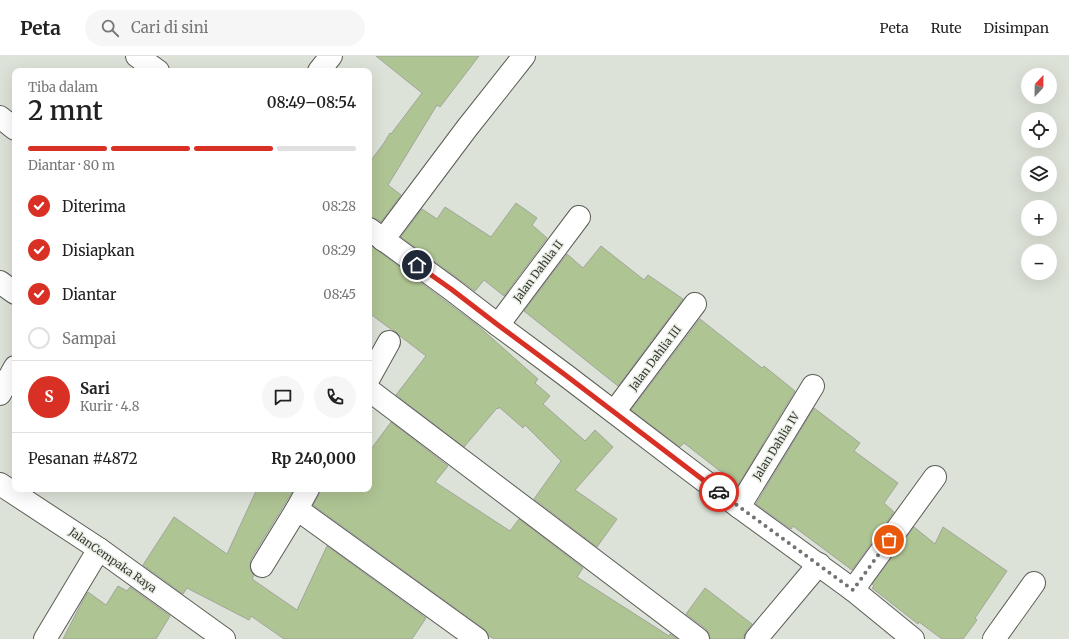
<!DOCTYPE html>
<html lang="id">
<meta charset="utf-8">
<style>
:root{--surface:#fff;--page:#f6f6f6;--text:#222;--muted:#767676;--line:#e0e0e0;--accent:#d93025}
body{margin:0;font-family:Merriweather,serif;background:var(--page);color:var(--text);height:100vh;display:flex;flex-direction:column;font-size:15px;white-space:nowrap}
*{box-sizing:border-box;margin:0}
p{font-size:13px;color:var(--muted)}
.icon{flex:none;width:22px;height:22px;fill:none;stroke:currentColor;stroke-width:2;stroke-linecap:round;stroke-linejoin:round}
.map{position:relative;flex:1;overflow:hidden}
.details{position:absolute;left:12px;top:12px;width:360px;height:424px;display:flex;flex-direction:column;background:var(--surface);border-radius:8px;box-shadow:0 4px 16px #0002}
.details>*{flex:none}
.needle{width:26px;rotate:22deg}
.fabs{position:absolute;left:1021px;top:12px;display:grid;gap:8px}
.fabs a{display:grid;place-items:center;width:36px;height:36px;border-radius:50%;background:var(--surface);box-shadow:0 4px 16px #0002;font-size:20px}
.pin{position:absolute;display:grid;place-items:center;width:34px;height:34px;color:#fff;margin:-17px;border:2px solid #fff;border-radius:50%;box-shadow:0 1px 4px #0007}
.courier{position:absolute;display:grid;place-items:center;width:40px;height:40px;margin:-20px;border:3px solid #d93025;border-radius:50%;background:#fff;color:#222;box-shadow:0 1px 5px #0007}
.headline em{font-style:normal;font-weight:600}
.headline div{display:flex;flex-direction:column-reverse}
.headline{display:flex;align-items:center;justify-content:space-between;height:68px;padding:0 16px}
h1{font-size:26px;font-weight:600;line-height:30px}
.bar{display:grid;grid-template-columns:repeat(4,1fr);gap:6px 4px;align-content:center;height:48px;padding:0 16px}
.bar i{height:5px;border-radius:3px;background:var(--line)}
.bar .on{background:var(--accent)}
.bar p{grid-column:span 4}
.line{display:flex;align-items:center;gap:10px;padding:0 16px;border-top:1px solid var(--line)}
.line div{flex:1}
.round{display:grid;place-items:center;flex:none;width:42px;height:42px;border-radius:21px;background:var(--page)}
ol{padding:0 16px;list-style:none}
li{display:flex;align-items:center;gap:12px;height:44px}
li p{margin-inline-start:auto}
li .icon{padding:4px;border-radius:50%;background:var(--accent);color:#fff;stroke-width:4}
li:last-child{color:var(--muted)}
li i{width:22px;height:22px;border:2px solid var(--line);border-radius:50%}
header{display:flex;align-items:center;gap:24px;box-sizing:border-box;height:56px;padding:0 20px;background:var(--surface);border-bottom:1px solid var(--line)}
header strong{font-size:19px}
nav{display:flex;gap:22px;margin-inline-start:auto;font-size:14px}
.search{width:280px;height:36px;background:var(--page);display:flex;align-items:center;gap:10px;box-sizing:border-box;padding:0 14px;border-radius:22px;color:var(--muted);font-size:15px}
.map>svg:first-child{display:block}
</style>
<header>
<strong>Peta</strong>
<div class="search"><svg class="icon" aria-label="search" viewBox="0 0 24 24"><circle cx="10" cy="10" r="6"/><path d="M15 15l6 6"/></svg>Cari di sini</div>
<nav><a>Peta</a><a>Rute</a><a>Disimpan</a></nav>
</header>
<div class="map">
<svg width="1069" height="583" viewBox="0 0 1069 583">
<rect width="100%" height="100%" fill="#dde2d8"/>
<!-- building -->
<g fill="#afc493" stroke="#a1a59c">
<path d="M 376,0 L 479,0 L 440,51 L 437,49 L 388,129 L 401,139 L 381,166 L 376,163 L 369,161 L 369,107 L 384,87 L 390,77 L 391,78 L 422,37 Z"/>
<path d="M 516,147 L 537,162 L 532,169 L 547,182 L 504,240 L 484,224 L 475,235 L 401,181 L 422,153 L 437,163 L 445,151 L 491,181 Z"/>
<path d="M 369,188 L 477,269 L 538,323 L 535,327 L 550,340 L 543,348 L 585,385 L 595,374 L 613,391 L 575,434 L 617,463 L 597,491 L 534,443 L 561,405 L 525,369 L 523,372 L 499,351 L 498,353 L 497,352 L 464,391 L 396,339 L 426,300 L 400,280 L 395,275 L 392,274 L 369,257 Z"/>
<path d="M 601,190 L 644,224 L 648,219 L 683,243 L 618,330 L 524,255 L 567,198 L 583,212 Z"/>
<path d="M 700,263 L 762,312 L 764,310 L 795,335 L 738,429 L 684,387 L 680,391 L 631,354 Z"/>
<path d="M 814,352 L 860,387 L 854,395 L 898,427 L 884,447 L 894,456 L 852,514 L 793,470 L 791,473 L 756,448 Z"/>
<path d="M 391,366 L 448,410 L 435,426 L 510,475 L 519,463 L 583,512 L 577,521 L 669,580 L 670,578 L 677,583 L 494,583 L 489,580 L 488,578 L 484,573 L 313,449 L 319,439 L 320,433 L 369,433 L 369,396 Z"/>
<path d="M 257,433 L 294,433 L 251,503 L 250,510 L 251,516 L 254,519 L 252,523 L 297,554 L 327,490 L 426,562 L 412,583 L 284,583 L 251,560 L 249,564 L 187,532 L 183,538 L 143,509 L 174,461 L 227,498 Z"/>
<path d="M 914,471 L 935,488 L 943,471 L 1007,515 L 975,562 L 977,564 L 963,583 L 942,583 L 919,566 L 918,568 L 872,532 L 874,530 L 872,528 Z"/>
<path d="M 118,530 L 127,535 L 130,531 L 170,560 L 156,583 L 63,583 L 81,548 L 88,536 L 106,549 Z"/>
<path d="M 705,532 L 752,568 L 746,575 L 744,580 L 744,583 L 710,583 L 709,578 L 706,573 L 686,558 Z"/>
</g>
<g fill="none" stroke-linecap="round" stroke-linejoin="round">
<!-- minor casing -->
<g stroke="#595d54" stroke-width="24">
<g id="minor">
<path d="M 137,0 L 158,15"/>
<path d="M 319,15 L 331,0"/>
<path d="M 0,61 L 15,73"/>
<path d="M 369,173 L 451,233 L 498,269 L 564,318 L 678,405 L 739,451 L 853,534 L 913,583"/>
<path d="M 383,184 L 467,72 L 524,0"/>
<path d="M 0,226 L 15,237"/>
<path d="M 498,269 L 579,161"/>
<path d="M 369,322 L 389,286"/>
<path d="M 369,334 L 698,583"/>
<path d="M 0,338 L 15,311"/>
<path d="M 614,356 L 695,248"/>
<path d="M 0,428 L 99,493 L 224,583"/>
<path d="M 739,451 L 813,330"/>
<path d="M 297,453 L 477,583"/>
<path d="M 262,510 L 297,453 L 308,433"/>
<path d="M 853,534 L 935,421"/>
<path d="M 45,583 L 99,493"/>
<path d="M 756,583 L 819,508"/>
<path d="M 994,583 L 1034,527"/>
</g>
</g>
<!-- minor -->
<use href="#minor" stroke="#fff" stroke-width="22"/>
</g>
<g fill="none" stroke-linecap="round" stroke-linejoin="round">
<!-- done -->
<path stroke="#72756f" stroke-width="4" stroke-dasharray="0 7.2" d="M 719,436 L 853,534 L 889,484"/>
<!-- route -->
<path stroke="#d93025" stroke-width="5" d="M 417,209 L 451,233 L 498,269 L 564,318 L 719,436"/>
</g>
<g text-anchor="middle" dominant-baseline="central" stroke-width="3" stroke-linejoin="round" paint-order="stroke">
<!-- street labels -->
<g font-size="11" fill="#383a36" stroke="#eaefe5">
<text transform="translate(538 215) rotate(-53)">Jalan Dahlia II</text>
<text transform="translate(655 302) rotate(-53)">Jalan Dahlia III</text>
<text transform="translate(776 390) rotate(-58)">Jalan Dahlia IV</text>
<text transform="translate(113 504) rotate(35)">JalanCempaka Raya</text>
</g>
</g>
</svg>
<div class="fabs">
<a><svg class="needle" viewBox="-14 -14 28 28"><path d="M0-13l5 13h-10z" fill="#e53935"/><path d="M0 13l5-13h-10z" fill="#767676"/></svg></a>
<a><svg class="icon" aria-label="locate" viewBox="0 0 24 24"><circle cx="12" cy="12" r="6"/><path d="M12 2v4M12 18v4M2 12h4M18 12h4"/></svg></a>
<a><svg class="icon" aria-label="layers" viewBox="0 0 24 24"><path d="M12 4l9 5-9 5-9-5zM3 14l9 5 9-5"/></svg></a>
<a>+</a>
<a>−</a>
</div>
<div class="pin" style="left:889px;top:484px;background:#ea580c"><svg class="icon" aria-label="bag" viewBox="0 0 24 24"><path d="M5 8h14l-1 12H6zM9 8a3 3 0 0 1 6 0"/></svg></div>
<div class="pin" style="left:417px;top:209px;background:#1f2937"><svg class="icon" aria-label="home" viewBox="0 0 24 24"><path d="M3 11l9-7 9 7M6 9v11h12V9"/></svg></div>
<div class="courier" style="left:719px;top:436px"><svg class="icon" aria-label="car" viewBox="0 0 24 24"><path d="M5 17H2v-5l4-1 3-4h7l3 4 3 1v5h-3M9 17h6M6 11h13"/><circle cx="7" cy="17" r="2"/><circle cx="17" cy="17" r="2"/></svg></div>
<section class="details">
<div class="headline"><div><h1>2 mnt</h1><p>Tiba dalam</p></div><em>08:49–08:54</em></div>
<div class="bar"><i class="on"></i><i class="on"></i><i class="on"></i><i></i><p>Diantar · 80 m</p></div>
<ol>
<li><svg class="icon" aria-label="check" viewBox="0 0 24 24"><path d="M5 12l5 5 9-10"/></svg>Diterima<p>08:28</p></li>
<li><svg class="icon" aria-label="check" viewBox="0 0 24 24"><path d="M5 12l5 5 9-10"/></svg>Disiapkan<p>08:29</p></li>
<li><svg class="icon" aria-label="check" viewBox="0 0 24 24"><path d="M5 12l5 5 9-10"/></svg>Diantar<p>08:45</p></li>
<li><i></i>Sampai</li>
</ol>
<div class="line" style="height:72px"><b class="round" style="background:var(--accent);color:#fff">S</b><div><b>Sari</b><p>Kurir · 4.8</p></div><a class="round"><svg class="icon" aria-label="chat" viewBox="0 0 24 24"><path d="M4 5h16v11H9l-5 4z"/></svg></a><a class="round"><svg class="icon" aria-label="phone" viewBox="0 0 24 24"><path d="M5 4h4l2 5-3 2q2 4 5 5l2-3 5 2v4C11 20 4 13 5 4z"/></svg></a></div>
<div class="line" style="height:52px"><div>Pesanan #4872</div><b>Rp 240,000</b></div>
</section>
</div>
